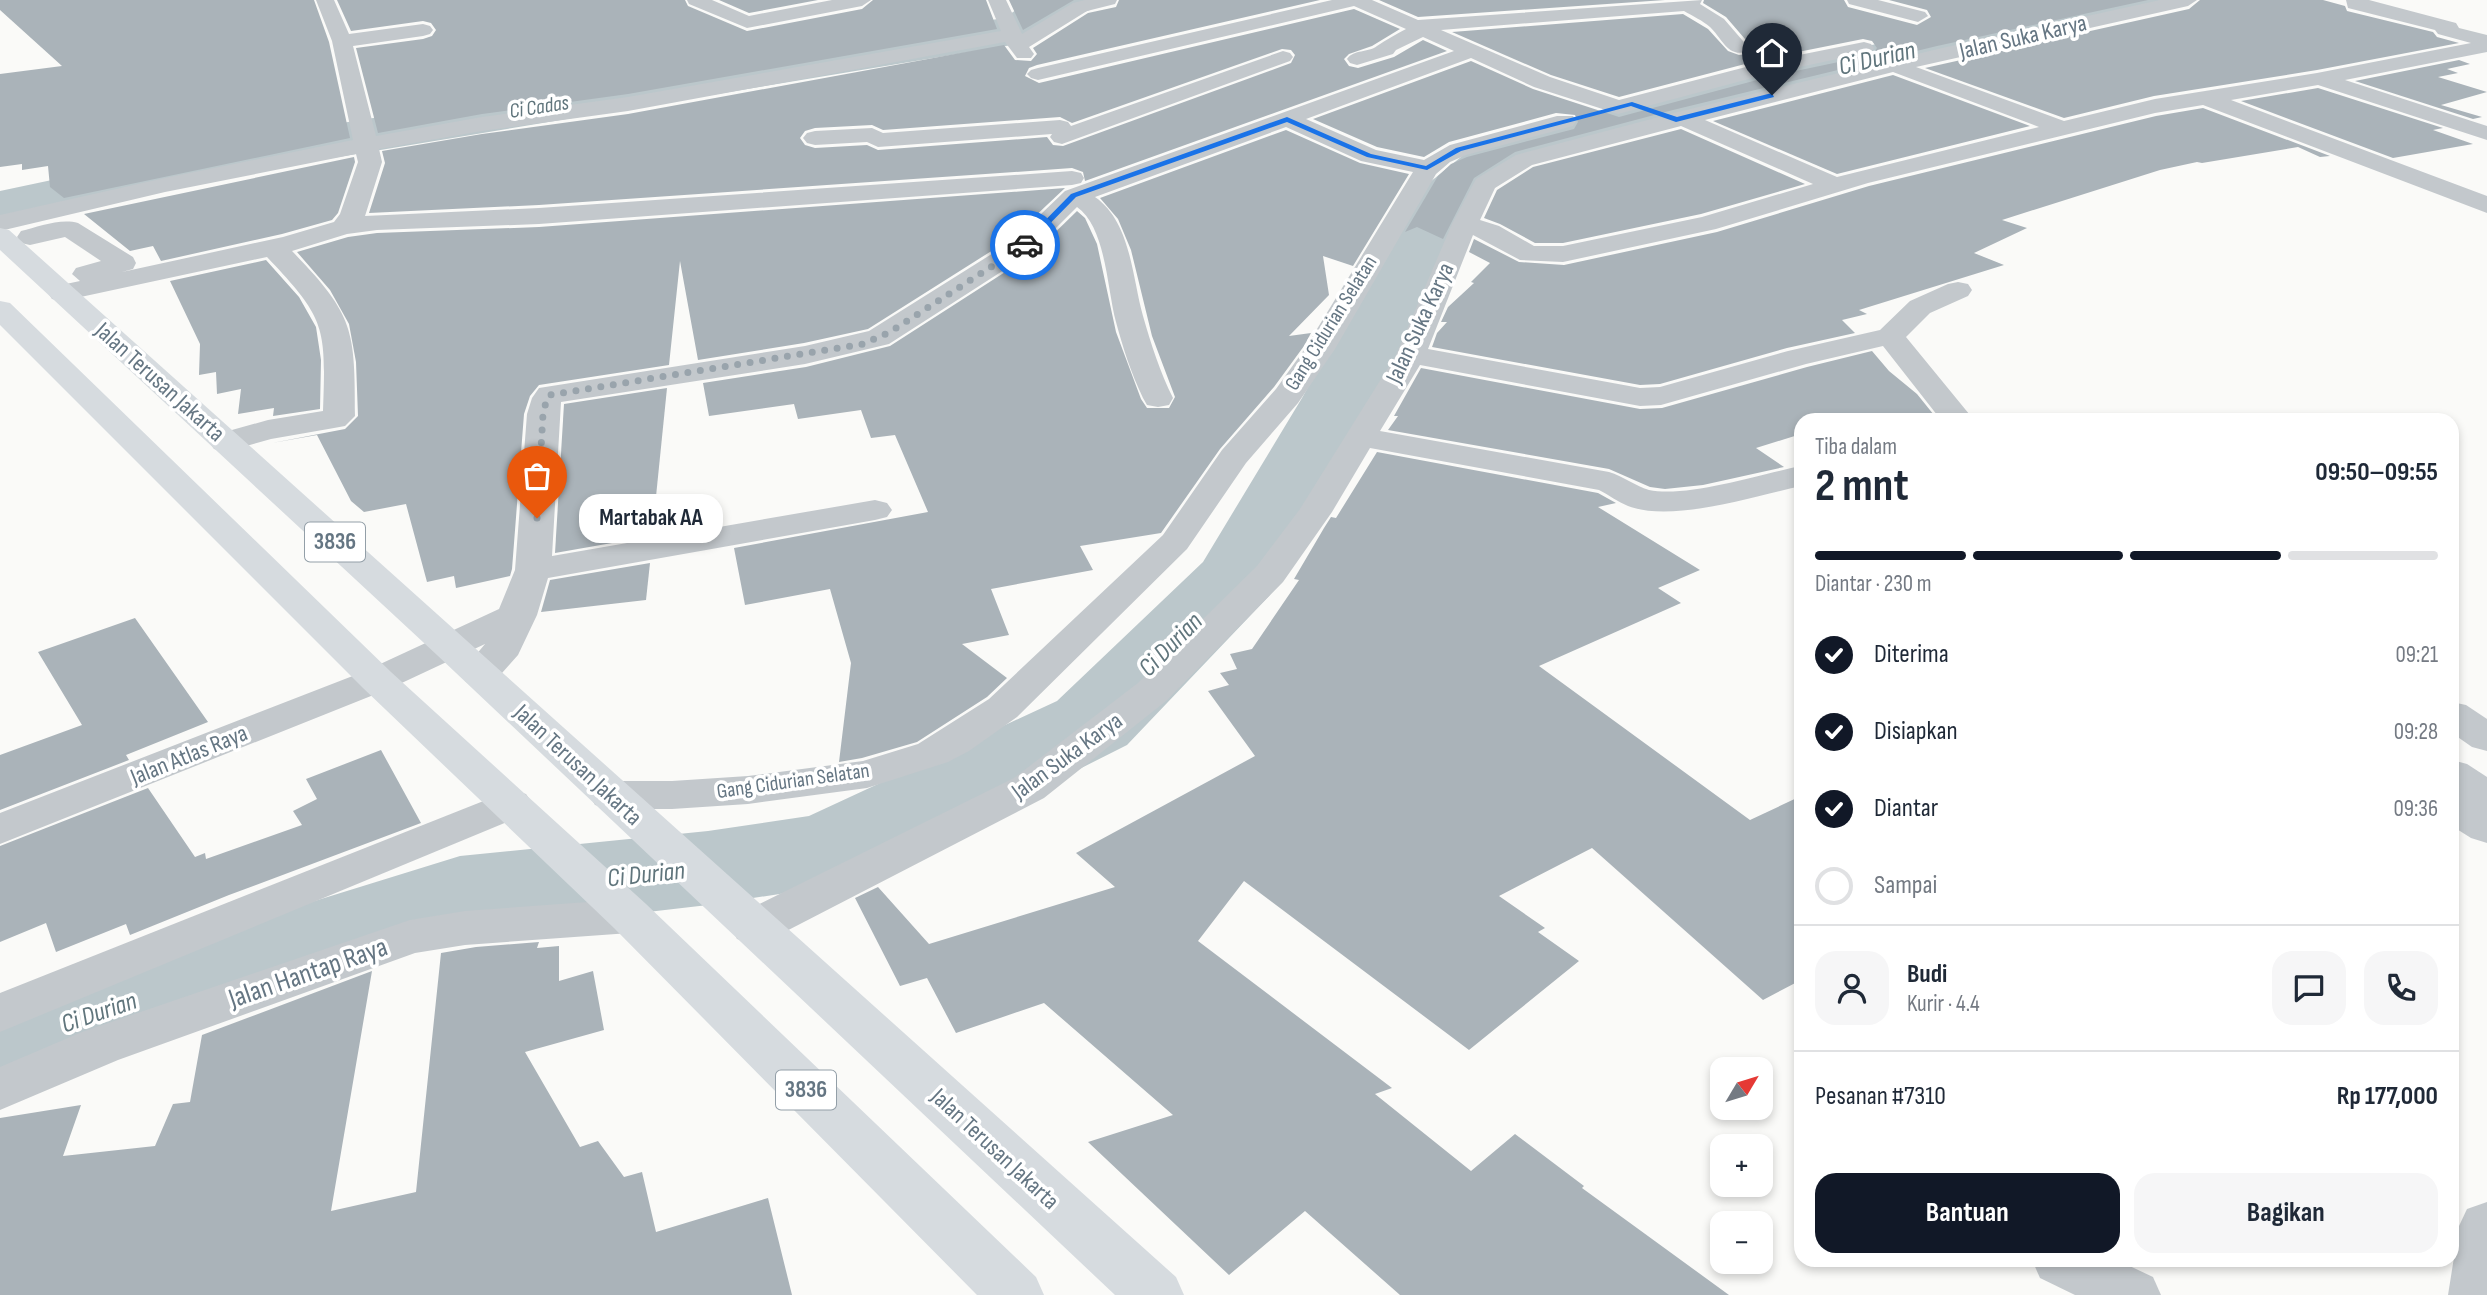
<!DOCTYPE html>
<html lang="id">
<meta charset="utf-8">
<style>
:root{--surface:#fff;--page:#f6f6f7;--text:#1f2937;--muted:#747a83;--line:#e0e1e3;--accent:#111827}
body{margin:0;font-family:"Sofia Sans Condensed",sans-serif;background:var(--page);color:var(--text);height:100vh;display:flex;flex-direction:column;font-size:26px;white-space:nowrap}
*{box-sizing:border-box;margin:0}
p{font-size:23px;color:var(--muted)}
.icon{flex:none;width:38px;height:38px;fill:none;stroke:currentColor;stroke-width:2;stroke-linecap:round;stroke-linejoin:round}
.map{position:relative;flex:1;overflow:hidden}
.drawer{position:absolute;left:1794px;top:413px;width:665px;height:854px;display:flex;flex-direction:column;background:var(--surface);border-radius:21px;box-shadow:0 4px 10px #0003}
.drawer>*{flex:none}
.needle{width:46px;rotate:52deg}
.buttons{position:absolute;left:1710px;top:1057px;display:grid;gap:14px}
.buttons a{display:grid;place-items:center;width:63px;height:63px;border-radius:14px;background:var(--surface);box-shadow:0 4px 10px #0003;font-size:35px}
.pin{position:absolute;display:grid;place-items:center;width:60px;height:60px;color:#fff;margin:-72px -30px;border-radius:50% 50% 50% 0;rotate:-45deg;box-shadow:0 0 7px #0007}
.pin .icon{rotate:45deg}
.courier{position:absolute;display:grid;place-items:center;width:70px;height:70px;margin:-35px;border:5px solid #1a73e8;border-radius:50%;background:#fff;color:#222;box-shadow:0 2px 9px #0007}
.bubble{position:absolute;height:49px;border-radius:21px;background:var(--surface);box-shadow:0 4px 10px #0003;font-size:23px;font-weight:700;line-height:49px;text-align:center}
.overview em{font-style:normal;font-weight:700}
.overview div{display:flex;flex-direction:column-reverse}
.overview{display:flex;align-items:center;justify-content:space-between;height:119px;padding:0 21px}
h1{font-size:46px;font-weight:700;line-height:52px}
.bar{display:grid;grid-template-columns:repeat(4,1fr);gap:10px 7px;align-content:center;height:84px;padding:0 21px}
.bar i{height:9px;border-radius:5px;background:var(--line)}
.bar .active{background:var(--accent)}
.bar p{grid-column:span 4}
.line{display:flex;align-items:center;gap:18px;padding:0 21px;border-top:2px solid var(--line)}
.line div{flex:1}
.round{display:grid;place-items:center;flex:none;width:74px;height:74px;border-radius:21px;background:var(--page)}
ol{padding:0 21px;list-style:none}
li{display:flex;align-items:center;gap:21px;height:77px}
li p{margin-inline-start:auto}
li .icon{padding:7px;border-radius:50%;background:var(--accent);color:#fff;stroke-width:4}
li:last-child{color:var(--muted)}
li i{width:38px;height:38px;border:4px solid var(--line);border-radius:50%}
.button{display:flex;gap:14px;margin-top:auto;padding:14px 21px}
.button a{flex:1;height:80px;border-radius:21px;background:var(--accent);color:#fff;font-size:28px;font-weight:700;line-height:80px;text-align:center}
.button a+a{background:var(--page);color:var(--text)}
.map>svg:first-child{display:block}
</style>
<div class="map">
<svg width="2487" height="1295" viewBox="0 0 2487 1295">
<rect width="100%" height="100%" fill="#fafaf8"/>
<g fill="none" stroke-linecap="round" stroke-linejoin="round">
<!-- river -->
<g fill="#bbc7cb" fill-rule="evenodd">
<path d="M 1031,0 L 1097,0 L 1090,10 L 1065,19 L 1035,40 L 1018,44 L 260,170 L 0,227 L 0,191 L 260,136 L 1004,18 Z"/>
<path d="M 2082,0 L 2169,0 L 2162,10 L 1846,81 L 1517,168 L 1466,213 L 1376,398 L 1282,577 L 1269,596 L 1127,745 L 869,875 L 831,886 L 708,905 L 468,933 L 104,1056 L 43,1089 L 0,1102 L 0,1001 L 20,992 L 460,856 L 708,831 L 809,816 L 1057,701 L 1203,562 L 1302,398 L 1410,204 L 1419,191 L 1477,144 L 1839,52 Z"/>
</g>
</g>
<!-- building -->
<g fill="#aab3b9" fill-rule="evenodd">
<path d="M 0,0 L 314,0 L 329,42 L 350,138 L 64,198 L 50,187 L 48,166 L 22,170 L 22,164 L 0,167 L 0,74 L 62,66 L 0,10 Z"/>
<path d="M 337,0 L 685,0 L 688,6 L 747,31 L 862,9 L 873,0 L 986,0 L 997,29 L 628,94 L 482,114 L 378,133 L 356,48 L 423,39 L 432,36 L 436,30 L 431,23 L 423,21 L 351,31 Z"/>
<path d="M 719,0 L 818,0 L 749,13 Z"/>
<path d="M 1009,0 L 1074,0 L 1023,30 Z"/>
<path d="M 1119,0 L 1320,0 L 1037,65 L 1029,68 L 1025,76 L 1039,83 L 1354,9 L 1400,29 L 1372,46 L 1349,54 L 1344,59 L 1349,66 L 1358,68 L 1394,57 L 1423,40 L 1447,51 L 1085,181 L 1083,172 L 1072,168 L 539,205 L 369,213 L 385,163 L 382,151 L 482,134 L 628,114 L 1004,45 L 1015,60 L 1031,61 L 1037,54 L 1033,48 L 1088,13 L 1116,7 ZM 1282,49 L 1291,50 L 1295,55 L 1291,63 L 1063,146 L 1053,145 L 1047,137 L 878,150 L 867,145 L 815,148 L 805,145 L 800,138 L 805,131 L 815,128 L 872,125 L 883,130 L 1060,117 L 1072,123 Z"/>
<path d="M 1379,0 L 1665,0 L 1418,17 Z"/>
<path d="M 1704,0 L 1844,0 L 1848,7 L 1917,25 L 1931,17 L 1927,10 L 1889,0 L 2148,0 L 1937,46 L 1673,110 L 1515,152 L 1474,178 L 1443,239 L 1417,227 L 1405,232 L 1438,176 L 1451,164 L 1467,157 L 1574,129 L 1578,122 L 1575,115 L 1556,113 L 1449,142 L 1424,157 L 1377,147 L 1313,119 L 1471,61 L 1533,89 L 1619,117 L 1772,76 L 1872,55 L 1877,48 L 1872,41 L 1863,39 L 1768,58 L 1619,97 L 1551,75 L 1452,32 L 1683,14 L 1708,29 L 1728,51 L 1739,55 L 1748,54 L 1751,46 L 1726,17 L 1703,3 Z"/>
<path d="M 2200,0 L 2323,0 L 2345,6 L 2347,11 L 2433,32 L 2437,37 L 2459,43 L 2317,70 L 2154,96 L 2064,118 L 1925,68 L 2189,9 Z"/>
<path d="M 2459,60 L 2470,64 L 2447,69 L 2458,73 L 2438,77 L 2487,92 L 2441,105 L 2482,117 L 2473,119 L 2355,81 Z"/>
<path d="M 1893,75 L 2030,126 L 1837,174 L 1713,121 Z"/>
<path d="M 2318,88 L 2443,128 L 2433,130 L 2473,144 L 2393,158 L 2241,101 Z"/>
<path d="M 2203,108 L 2330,156 L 2320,157 L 2298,147 L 2202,163 L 2197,162 L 2160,170 L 2002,220 L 2027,228 L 1974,253 L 2004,265 L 1859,310 L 1867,314 L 1842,320 L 1855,333 L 1787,348 L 1660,384 L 1640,385 L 1432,347 L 1437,333 L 1447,322 L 1441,322 L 1448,307 L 1474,283 L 1471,282 L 1490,263 L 1469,252 L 1474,239 L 1519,262 L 1564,265 L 1717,232 L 1869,186 L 2156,116 Z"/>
<path d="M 1681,129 L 1805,184 L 1701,214 L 1563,243 L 1535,243 L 1500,224 L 1484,218 L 1497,190 L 1533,167 Z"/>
<path d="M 1286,130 L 1360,163 L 1409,174 L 1353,266 L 1323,256 L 1329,295 L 1289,336 L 1311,333 L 1304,346 L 1274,387 L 1220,449 L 1161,533 L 1080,546 L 1093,570 L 991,589 L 1009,635 L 962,644 L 1007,678 L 987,697 L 917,742 L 862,758 L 839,762 L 851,663 L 830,589 L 745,605 L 734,548 L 928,512 L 895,435 L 871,438 L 861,410 L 798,419 L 794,404 L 709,416 L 703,383 L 806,367 L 890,346 L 1033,254 L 1077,211 L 1085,218 L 1097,244 L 1116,332 L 1141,399 L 1147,408 L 1169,408 L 1175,397 L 1152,336 L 1131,250 L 1118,219 L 1100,198 Z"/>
<path d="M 354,157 L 355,162 L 338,213 L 332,220 L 282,234 L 161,261 L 153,246 L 130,251 L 84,214 Z"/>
<path d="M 1065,188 L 1012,238 L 868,329 L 804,343 L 698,360 L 680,261 L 669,365 L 539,385 L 530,396 L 524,414 L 512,569 L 510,576 L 456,588 L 454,576 L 427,582 L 406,504 L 364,512 L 351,501 L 317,435 L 272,443 L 345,429 L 358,416 L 356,362 L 349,324 L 330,290 L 297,252 L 348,237 L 377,233 L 539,227 Z"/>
<path d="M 266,260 L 299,297 L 316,327 L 321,360 L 320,409 L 273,416 L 274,408 L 238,414 L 241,389 L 217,394 L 216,372 L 199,375 L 200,344 L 170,281 Z"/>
<path d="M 1872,351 L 1889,371 L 1917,394 L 1938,420 L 1801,420 L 1801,434 L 1756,448 L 1784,467 L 1703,485 L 1665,489 L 1650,487 L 1609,469 L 1388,430 L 1398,416 L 1394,416 L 1421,368 L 1640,409 L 1662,408 L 1807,367 Z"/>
<path d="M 667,388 L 652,536 L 555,553 L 564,404 Z"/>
<path d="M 1377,452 L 1598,493 L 1616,503 L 1598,507 L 1700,570 L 1658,588 L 1681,603 L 1539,666 L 1750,820 L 1801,796 L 1801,980 L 1763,1000 L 1592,848 L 1499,896 L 1545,928 L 1538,932 L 1579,961 L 1469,1050 L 1244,881 L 1198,941 L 1392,1088 L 1375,1094 L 1471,1171 L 1515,1134 L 1584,1186 L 1582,1188 L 1729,1295 L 1400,1295 L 1305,1211 L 1229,1275 L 1088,1142 L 1173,1115 L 1044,1003 L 956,1033 L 927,978 L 900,986 L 855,898 L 878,887 L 929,944 L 1115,887 L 1076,853 L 1255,756 L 1208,691 L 1229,685 L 1220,673 L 1237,669 L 1230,654 L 1252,649 L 1299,580 L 1294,579 L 1324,528 L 1331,517 L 1336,518 Z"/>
<path d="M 650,563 L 646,600 L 541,612 L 550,580 Z"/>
<path d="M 135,618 L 208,722 L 126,755 L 129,760 L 0,810 L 0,755 L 82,725 L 38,652 Z"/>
<path d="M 381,750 L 421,823 L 229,895 L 130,935 L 126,924 L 56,952 L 46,923 L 0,942 L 0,846 L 148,788 L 195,857 L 205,853 L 206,859 L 302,825 L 293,811 L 317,799 L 306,779 Z"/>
<path d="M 539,942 L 537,948 L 559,946 L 559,981 L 593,971 L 604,1030 L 525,1052 L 580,1147 L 598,1141 L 624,1177 L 642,1172 L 656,1232 L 768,1198 L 792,1295 L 0,1295 L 0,1118 L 81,1105 L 63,1156 L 155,1146 L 173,1104 L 190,1102 L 202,1035 L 372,971 L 331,1211 L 416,1192 L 441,953 L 476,947 Z"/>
</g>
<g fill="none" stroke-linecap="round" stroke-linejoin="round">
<!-- minor -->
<g fill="#c3c8cc" fill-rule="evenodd">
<path d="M 316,0 L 334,0 L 349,34 L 423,24 L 430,26 L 433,30 L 430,34 L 423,36 L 353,46 L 376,136 L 482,117 L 628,97 L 1001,31 L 988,0 L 1006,0 L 1022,34 L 1073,3 L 1085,0 L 1117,0 L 1115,4 L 1087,11 L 1029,47 L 1034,54 L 1031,58 L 1017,58 L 1005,42 L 628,111 L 482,131 L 379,149 L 382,162 L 365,216 L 539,208 L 1072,171 L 1081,173 L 1084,178 L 1081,183 L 1072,185 L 539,224 L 377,230 L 347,234 L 292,251 C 354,315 355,329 355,416 L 345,426 L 334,428 L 271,439 L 225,452 L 214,449 L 209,442 L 214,435 L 268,420 L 323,411 C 326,327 326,319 267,257 L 62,301 L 52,299 L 48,293 L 52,287 L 80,281 L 72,274 L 76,268 L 101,261 L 65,237 L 30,245 L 21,243 L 17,237 L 21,231 C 38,227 60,218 78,223 L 133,257 L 136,263 L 133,269 L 122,272 L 283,237 L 334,222 L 340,214 L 358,162 L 356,154 L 165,192 L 0,231 L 0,215 L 165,178 L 353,140 L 332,41 Z"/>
<path d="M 687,0 L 712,0 L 749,16 L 832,0 L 871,0 L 862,6 L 747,28 L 689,4 Z"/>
<path d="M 1332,0 L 1372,0 L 1418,20 L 1702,0 L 1700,4 L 1724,19 L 1749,48 L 1746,52 C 1727,57 1722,38 1710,27 C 1703,21 1693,16 1684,11 L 1441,30 L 1550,77 L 1619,100 L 1769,61 L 1864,42 L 1871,44 L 1874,48 L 1871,52 L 1771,73 L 1618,114 L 1534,87 L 1471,58 L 1306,119 L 1376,150 L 1424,160 L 1450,145 L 1557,116 L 1573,116 L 1576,121 L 1573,126 L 1466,155 L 1450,162 L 1436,174 L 1335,349 L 1298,403 L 1246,463 L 1187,549 L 1017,717 L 969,751 L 948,762 L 867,788 L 748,804 L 672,809 L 610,809 L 595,805 L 589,795 L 595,785 L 610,781 L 672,781 L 748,776 L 863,761 L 918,744 L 989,699 L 1163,535 L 1222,450 L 1276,389 L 1306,347 L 1413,172 L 1361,161 L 1286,127 L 1095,197 C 1131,222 1132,277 1143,316 C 1151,344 1160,372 1173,398 L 1169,405 L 1158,407 L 1147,405 L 1143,398 C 1131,373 1123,348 1116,322 C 1107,289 1106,227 1077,207 L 1032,252 L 889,344 L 805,364 L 561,402 L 552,556 L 875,500 L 887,503 L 892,510 L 887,517 L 875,520 L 548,578 L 537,615 L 518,655 L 494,682 L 480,686 L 466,682 L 460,674 L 485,644 L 391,688 L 0,844 L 0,813 L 363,672 L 499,609 L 515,570 L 527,414 L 532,398 L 539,388 L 805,346 L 869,331 L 1014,240 L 1065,191 L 1454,51 L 1423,37 L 1396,50 L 1393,54 L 1357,65 L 1350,63 L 1347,59 C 1354,49 1368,53 1377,46 C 1386,40 1396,34 1406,29 L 1354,6 L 1038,80 L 1031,78 L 1027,74 L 1031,70 L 1038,68 Z"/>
<path d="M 1847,0 L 1878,0 L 1925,12 L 1928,16 L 1918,22 L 1849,4 Z"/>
<path d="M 2160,0 L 2197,0 L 2188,6 L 1916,67 L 2064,121 L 2155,99 L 2317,73 L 2471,43 L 2438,34 L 2435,30 L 2348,8 L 2346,0 L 2369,0 L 2456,23 L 2459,28 L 2487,35 L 2487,52 L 2345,80 L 2487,126 L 2487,140 L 2318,85 L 2231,100 L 2487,196 L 2487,213 L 2203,105 L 2155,113 L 1868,183 L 1716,229 L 1563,262 L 1520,260 L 1473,235 L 1428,349 L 1640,388 L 1660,387 L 1788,351 L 1880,330 L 1910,301 L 1948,284 L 1958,282 L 1968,284 L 1972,290 L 1968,296 L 1930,313 L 1906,337 L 1974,420 L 1941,420 L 1883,346 L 1806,364 L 1661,405 L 1640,406 L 1420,365 L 1380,431 L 1609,472 C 1623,476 1635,486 1649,490 C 1687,498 1761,474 1801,466 L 1801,486 C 1755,496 1672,523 1628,506 C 1618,502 1609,495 1599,490 L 1370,448 L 1332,512 L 1283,582 L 1166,701 L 1044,798 L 771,939 L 754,944 L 737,939 L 731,927 L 737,915 L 1014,778 L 1138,683 L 1257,566 L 1300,509 L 1396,355 L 1452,224 L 1476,179 L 1516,155 L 1674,113 L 1938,49 ZM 1893,72 L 2039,127 L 1837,177 L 1705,120 ZM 1681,126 L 1813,184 L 1702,217 L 1563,246 L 1534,246 L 1499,226 L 1480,220 L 1495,188 L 1532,165 Z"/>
<path d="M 1283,51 L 1290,53 L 1293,57 L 1290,61 L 1062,144 L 1054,142 L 1050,137 L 1052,134 L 878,147 L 867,142 L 815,145 L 807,143 L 803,138 L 807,133 L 815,131 L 872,128 L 883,133 L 1060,120 L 1068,122 L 1071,126 Z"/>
<path d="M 2452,702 L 2466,705 L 2487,719 L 2487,751 L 2472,747 L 2452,733 Z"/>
<path d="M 2452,760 L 2467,764 L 2487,777 L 2487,843 L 2471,838 L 2452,826 Z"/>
<path d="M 511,790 L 526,794 L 533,804 L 526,814 L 0,1032 L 0,993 Z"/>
<path d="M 630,899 L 646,904 L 653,916 L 646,928 L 630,933 L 465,945 L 415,953 L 118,1060 L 0,1110 L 0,1067 L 82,1032 L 410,920 L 465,911 Z"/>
<path d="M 2487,1202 L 2487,1295 L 2448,1295 L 2459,1226 L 2467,1209 Z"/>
<path d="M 2032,1260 L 2117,1260 L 2153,1277 L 2161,1295 L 2075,1295 L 2040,1278 Z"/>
</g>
<!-- major -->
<g fill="#d6dbdf" fill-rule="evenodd">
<path d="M 0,228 L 9,230 L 1176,1277 L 1184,1295 L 1115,1295 L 437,655 L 0,250 Z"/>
<path d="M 0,301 L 10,303 L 391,672 L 646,904 L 1036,1277 L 1044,1295 L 977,1295 L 614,928 L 363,688 L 0,325 Z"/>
</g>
</g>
<!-- route -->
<path fill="#1a73e8" d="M 1772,93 L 1774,97 L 1676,122 L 1631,106 L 1461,151 L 1427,170 L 1367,157 L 1287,122 L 1076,197 L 1027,247 L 1021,245 L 1071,194 L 1287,117 L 1371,154 L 1426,166 L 1456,148 L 1632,102 L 1677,117 Z"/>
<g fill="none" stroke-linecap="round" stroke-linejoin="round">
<!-- done -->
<path stroke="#99a4ac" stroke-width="7" stroke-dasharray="0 12.6" d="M 537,518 L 543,414 L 547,398 L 550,395 L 863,344 L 890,332 L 1025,245"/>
</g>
<g text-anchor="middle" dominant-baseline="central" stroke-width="7" stroke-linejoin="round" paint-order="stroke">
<!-- far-water labels -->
<g font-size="21" font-style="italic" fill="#60757c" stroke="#fff">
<text transform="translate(539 107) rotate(-9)">Ci Cadas</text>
</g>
<!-- far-street labels -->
<g font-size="21" fill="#657683" stroke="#fff">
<text transform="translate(1331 323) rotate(-58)">Gang Cidurian Selatan</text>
<text transform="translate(793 781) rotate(-8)">Gang Cidurian Selatan</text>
</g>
<!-- shield labels -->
<g fill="#fff" stroke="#939fa8" stroke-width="2">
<rect x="305" y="522.5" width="60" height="39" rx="5"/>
<rect x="776" y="1070.5" width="60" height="39" rx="5"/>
</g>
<g font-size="23" font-weight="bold" fill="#657683">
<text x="335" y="542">3836</text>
<text x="806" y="1090">3836</text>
</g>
<!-- street labels -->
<g font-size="24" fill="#657683" stroke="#fff">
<text transform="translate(2023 37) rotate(-13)">Jalan Suka Karya</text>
<text transform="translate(1420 323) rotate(-65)">Jalan Suka Karya</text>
<text transform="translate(160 382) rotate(42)">Jalan Terusan Jakarta</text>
<text transform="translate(189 755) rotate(-22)">Jalan Atlas Raya</text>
<text transform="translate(1067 756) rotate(-36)">Jalan Suka Karya</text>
<text transform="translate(578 765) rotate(43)">Jalan Terusan Jakarta</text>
<text transform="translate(995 1149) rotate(43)">Jalan Terusan Jakarta</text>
</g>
<!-- water labels -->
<g font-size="26" font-style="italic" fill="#60757c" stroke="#fff">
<text transform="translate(1877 59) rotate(-13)">Ci Durian</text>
<text transform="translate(1171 645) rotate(-45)">Ci Durian</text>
<text transform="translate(646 875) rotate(-6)">Ci Durian</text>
<text transform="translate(99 1013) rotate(-19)">Ci Durian</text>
</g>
<!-- near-street labels -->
<g font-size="28" fill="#657683" stroke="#fff">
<text transform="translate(308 973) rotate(-19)">Jalan Hantap Raya</text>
</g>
</g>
</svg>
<div class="buttons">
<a><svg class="needle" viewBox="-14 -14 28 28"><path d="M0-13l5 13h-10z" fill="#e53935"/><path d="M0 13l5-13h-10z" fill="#747a83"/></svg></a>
<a>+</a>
<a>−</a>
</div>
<div class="pin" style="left:537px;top:518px;background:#ea580c"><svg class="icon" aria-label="bag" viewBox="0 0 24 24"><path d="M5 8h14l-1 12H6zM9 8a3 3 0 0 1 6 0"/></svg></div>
<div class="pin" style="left:1772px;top:95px;background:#1f2937"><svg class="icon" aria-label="home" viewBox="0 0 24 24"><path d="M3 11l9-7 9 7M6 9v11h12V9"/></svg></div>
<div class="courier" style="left:1025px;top:245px"><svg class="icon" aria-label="car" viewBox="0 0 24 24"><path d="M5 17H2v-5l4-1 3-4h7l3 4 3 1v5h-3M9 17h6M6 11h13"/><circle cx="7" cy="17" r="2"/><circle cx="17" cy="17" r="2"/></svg></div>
<div class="bubble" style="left:579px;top:494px;width:144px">Martabak AA</div>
<section class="drawer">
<div class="overview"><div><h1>2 mnt</h1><p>Tiba dalam</p></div><em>09:50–09:55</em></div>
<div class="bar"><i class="active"></i><i class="active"></i><i class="active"></i><i></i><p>Diantar · 230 m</p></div>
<ol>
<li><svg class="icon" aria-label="check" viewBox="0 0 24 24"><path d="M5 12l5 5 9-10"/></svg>Diterima<p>09:21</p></li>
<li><svg class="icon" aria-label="check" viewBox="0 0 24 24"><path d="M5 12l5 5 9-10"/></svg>Disiapkan<p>09:28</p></li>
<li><svg class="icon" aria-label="check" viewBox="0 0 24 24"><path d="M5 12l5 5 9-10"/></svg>Diantar<p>09:36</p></li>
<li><i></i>Sampai</li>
</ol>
<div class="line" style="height:126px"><a class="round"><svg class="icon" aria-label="person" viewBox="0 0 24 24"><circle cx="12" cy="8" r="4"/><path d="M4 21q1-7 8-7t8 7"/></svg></a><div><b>Budi</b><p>Kurir · 4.4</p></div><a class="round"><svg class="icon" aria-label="chat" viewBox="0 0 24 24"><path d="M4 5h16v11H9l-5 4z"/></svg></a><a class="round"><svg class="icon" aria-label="phone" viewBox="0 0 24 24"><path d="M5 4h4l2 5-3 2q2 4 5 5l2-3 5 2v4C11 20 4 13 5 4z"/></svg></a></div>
<div class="line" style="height:91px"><div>Pesanan #7310</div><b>Rp 177,000</b></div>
<div class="button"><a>Bantuan</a><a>Bagikan</a></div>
</section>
</div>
